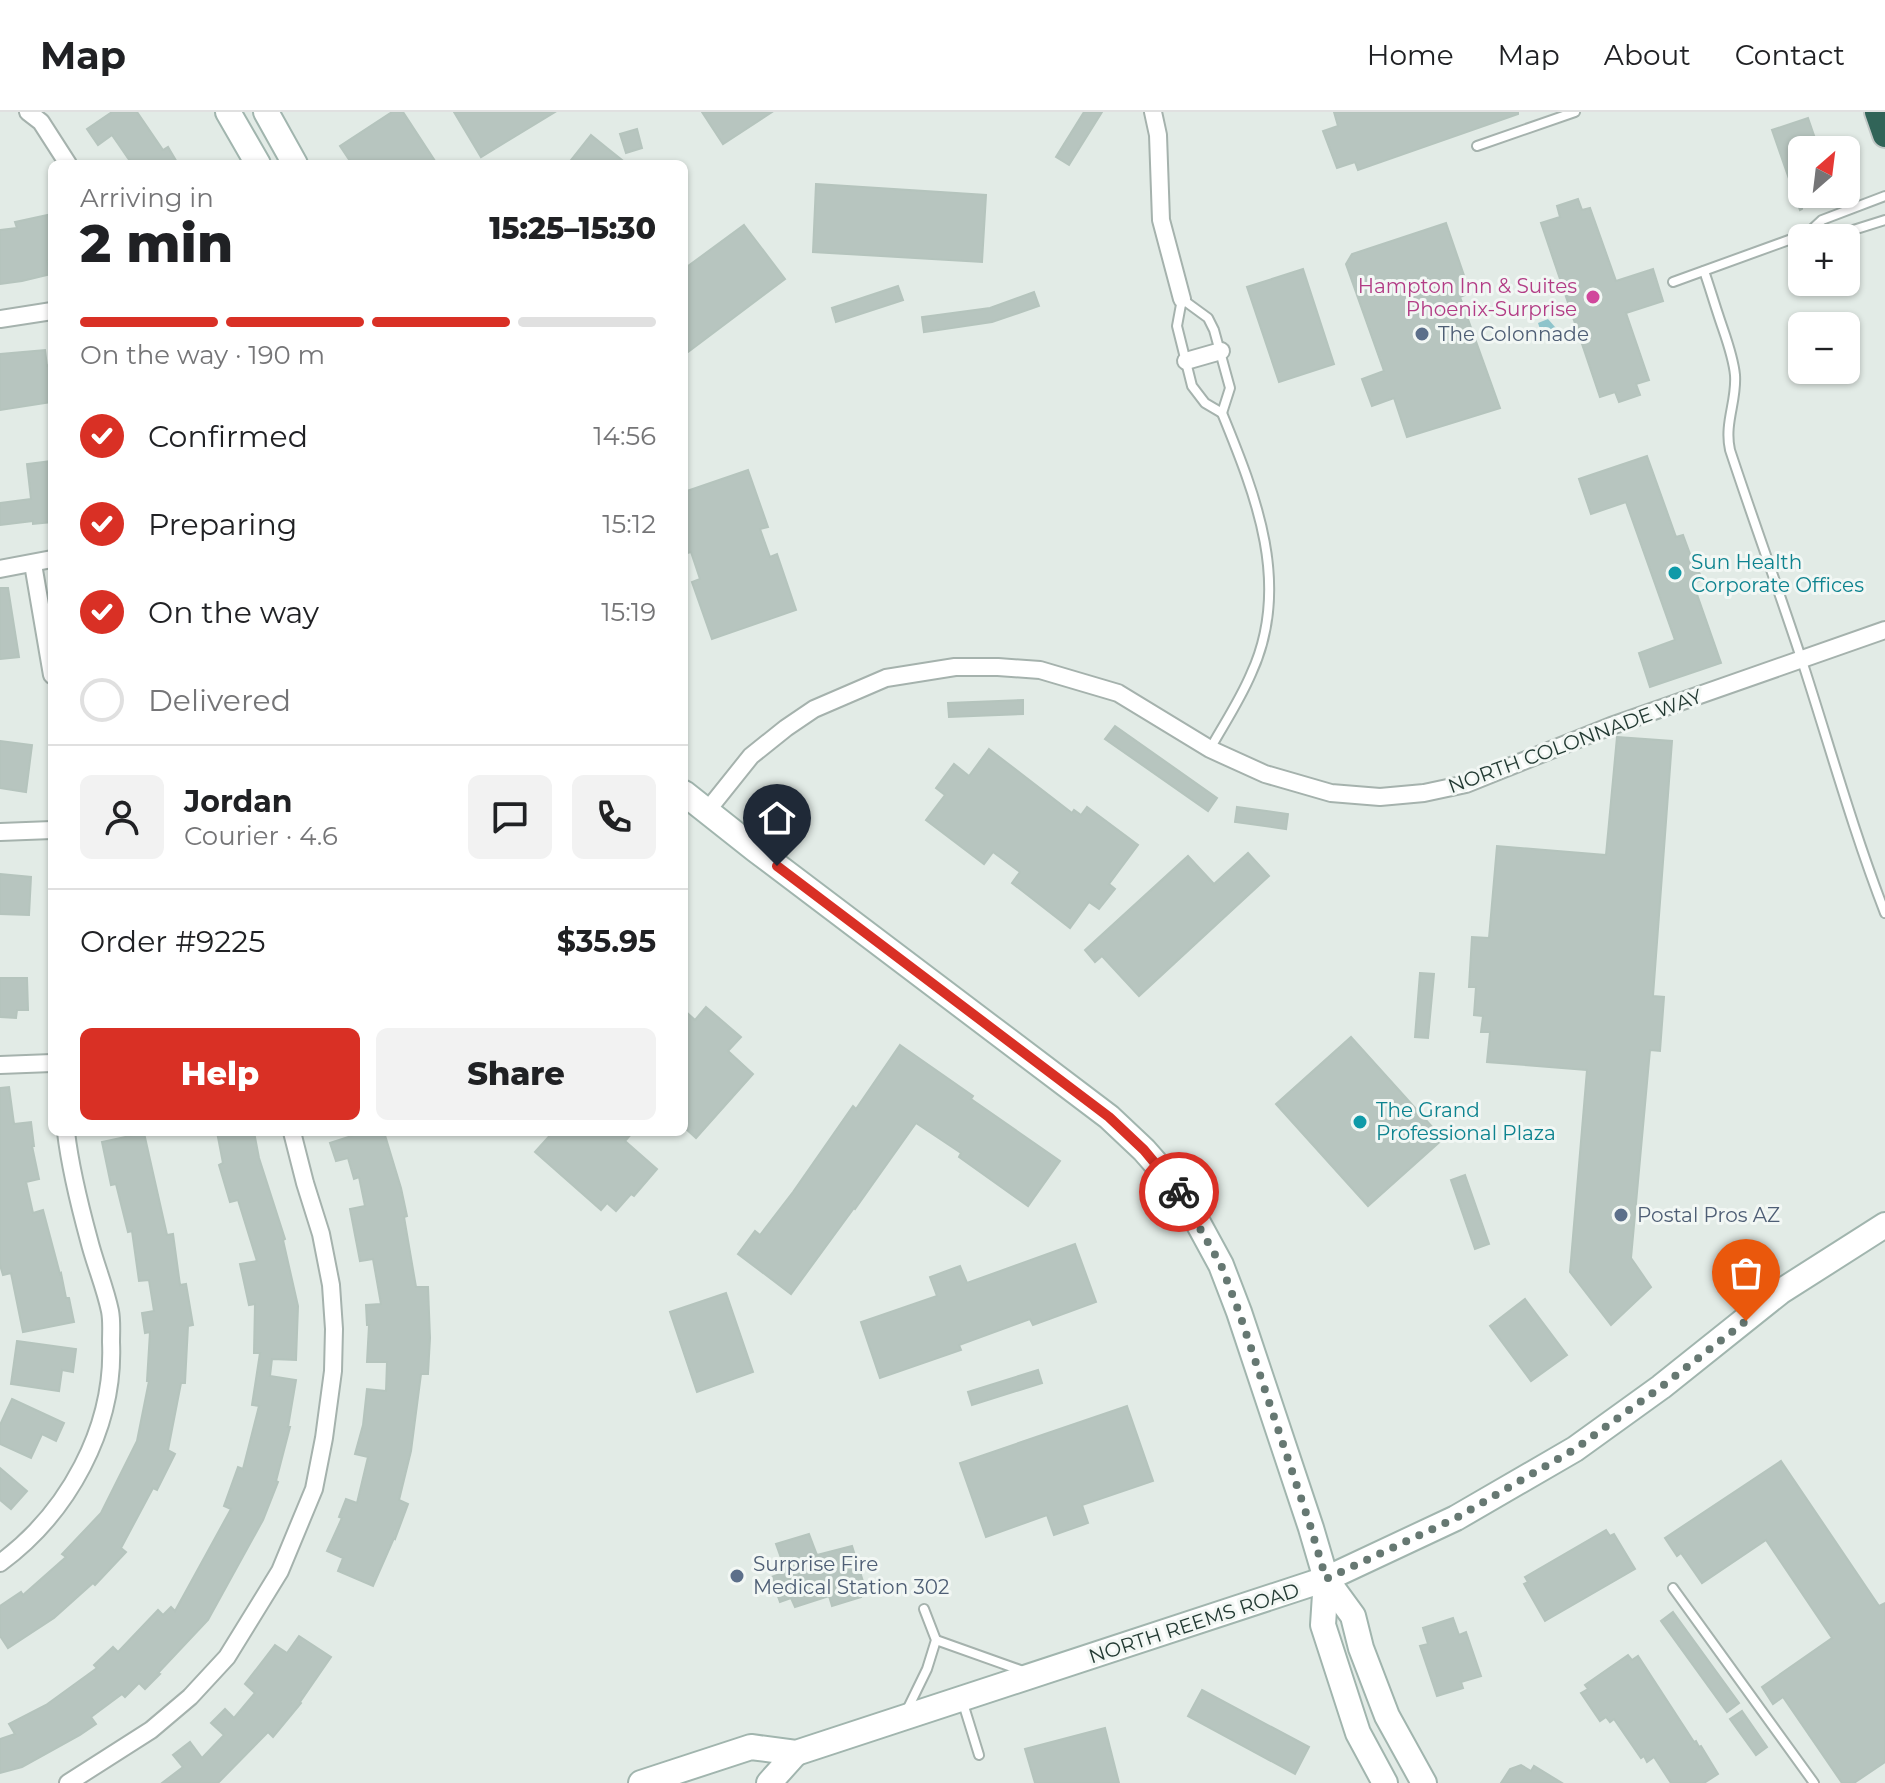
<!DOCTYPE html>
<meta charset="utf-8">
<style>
:root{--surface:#fff;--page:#f2f2f2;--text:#202124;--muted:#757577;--line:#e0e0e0;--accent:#d93025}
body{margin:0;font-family:Montserrat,sans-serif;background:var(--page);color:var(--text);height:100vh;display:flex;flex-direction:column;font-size:30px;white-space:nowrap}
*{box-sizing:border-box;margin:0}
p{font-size:26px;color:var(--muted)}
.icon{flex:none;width:44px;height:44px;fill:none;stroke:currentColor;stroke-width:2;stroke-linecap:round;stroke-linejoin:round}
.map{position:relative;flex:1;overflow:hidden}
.drawer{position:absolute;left:48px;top:48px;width:640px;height:976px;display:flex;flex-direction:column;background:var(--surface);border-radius:12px;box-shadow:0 2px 6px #0004}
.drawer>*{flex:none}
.needle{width:52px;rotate:28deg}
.fabs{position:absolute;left:1788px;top:24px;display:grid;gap:16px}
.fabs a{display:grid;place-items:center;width:72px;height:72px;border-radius:12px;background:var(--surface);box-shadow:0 2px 6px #0004;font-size:40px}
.pin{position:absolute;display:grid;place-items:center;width:68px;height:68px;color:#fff;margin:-82px -34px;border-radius:50% 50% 50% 0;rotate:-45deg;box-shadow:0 0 8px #0007}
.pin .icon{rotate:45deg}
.courier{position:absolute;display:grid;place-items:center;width:80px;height:80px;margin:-40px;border:6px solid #d93025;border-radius:50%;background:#fff;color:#222;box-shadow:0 2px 10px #0007}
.head em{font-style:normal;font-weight:800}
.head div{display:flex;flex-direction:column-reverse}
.head{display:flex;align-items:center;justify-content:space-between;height:136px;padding:0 32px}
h1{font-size:52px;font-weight:800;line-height:60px}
.bar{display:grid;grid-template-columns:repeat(4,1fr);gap:12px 8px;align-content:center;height:96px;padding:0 32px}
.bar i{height:10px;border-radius:6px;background:var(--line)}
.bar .current{background:var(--accent)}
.bar p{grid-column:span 4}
.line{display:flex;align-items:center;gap:20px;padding:0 32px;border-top:2px solid var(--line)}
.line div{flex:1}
.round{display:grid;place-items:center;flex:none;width:84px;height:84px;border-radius:12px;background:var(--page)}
ol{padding:0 32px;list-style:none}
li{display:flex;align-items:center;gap:24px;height:88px}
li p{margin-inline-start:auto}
li .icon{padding:8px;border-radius:50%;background:var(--accent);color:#fff;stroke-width:4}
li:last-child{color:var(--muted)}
li i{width:44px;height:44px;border:4px solid var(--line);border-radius:50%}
.action{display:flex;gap:16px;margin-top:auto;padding:16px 32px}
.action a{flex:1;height:92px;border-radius:12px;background:var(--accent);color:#fff;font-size:32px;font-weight:800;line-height:92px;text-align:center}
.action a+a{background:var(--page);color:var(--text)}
header{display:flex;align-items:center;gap:48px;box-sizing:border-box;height:112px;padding:0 40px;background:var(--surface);border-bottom:2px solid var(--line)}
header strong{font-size:38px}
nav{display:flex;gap:44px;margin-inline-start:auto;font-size:28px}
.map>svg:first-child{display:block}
</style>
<header>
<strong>Map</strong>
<nav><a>Home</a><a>Map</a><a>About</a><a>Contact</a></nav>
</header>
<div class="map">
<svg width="1885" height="1671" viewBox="0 0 1885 1671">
<rect width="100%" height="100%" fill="#e2ebe6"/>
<!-- water -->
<path fill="#8ec4cb" d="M 1548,207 L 1555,215 L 1563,218 L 1562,230 C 1550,229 1541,223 1538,211 Z"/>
<!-- building -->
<g fill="#b7c5bf" stroke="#b5c4bd" stroke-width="2">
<path d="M 112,0 L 137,0 L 163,38 L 168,35 L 178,52 L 132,52 L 112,23 L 98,33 L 87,17 Z"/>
<path d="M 392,0 L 403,0 L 437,52 L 352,52 L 340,34 Z"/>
<path d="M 454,0 L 555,0 L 481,45 Z"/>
<path d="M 702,0 L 772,0 L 723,32 Z"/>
<path d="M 1084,0 L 1102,0 L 1069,53 L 1056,45 Z"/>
<path d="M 1334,0 L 1518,0 L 1518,2 L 1358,58 L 1355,50 L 1337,56 L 1323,19 L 1338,14 Z"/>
<path d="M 1808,6 L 1819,38 L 1802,38 L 1802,97 L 1800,98 L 1772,18 Z"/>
<path d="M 637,17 L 642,36 L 626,41 L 620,22 Z"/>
<path d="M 591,23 L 607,36 L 627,52 L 568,52 Z"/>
<path d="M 816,72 L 986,83 L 982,150 L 813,140 Z"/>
<path d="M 1578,87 L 1582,98 L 1590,96 L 1616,169 L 1653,157 L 1663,189 L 1626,201 L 1649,268 L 1636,272 L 1640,283 L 1619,290 L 1615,280 L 1600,285 L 1541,111 L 1560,105 L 1557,94 Z"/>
<path d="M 52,102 L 52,148 L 47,149 L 51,162 L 22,169 L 0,172 L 0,118 L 17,116 L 15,110 Z"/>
<path d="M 1446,111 L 1470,181 L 1460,185 L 1500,296 L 1407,325 L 1394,286 L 1372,294 L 1362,267 L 1384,259 L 1346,152 L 1352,142 Z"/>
<path d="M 744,113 L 785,167 L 684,243 L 684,157 Z"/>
<path d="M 1303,157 L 1334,252 L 1279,270 L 1247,175 Z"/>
<path d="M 898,174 L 903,188 L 836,210 L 832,196 Z"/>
<path d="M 1034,180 L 1039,194 L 992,210 L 924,220 L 922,205 L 990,196 Z"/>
<path d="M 45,238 L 47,254 L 52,253 L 52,290 L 0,298 L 0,242 Z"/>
<path d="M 1647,344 L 1676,425 L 1683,423 L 1693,450 L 1695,449 L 1702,468 L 1693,471 L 1721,551 L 1650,575 L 1639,541 L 1675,528 L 1626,390 L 1591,402 L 1579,367 Z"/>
<path d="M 52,349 L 52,410 L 33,412 L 33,409 L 0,413 L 0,391 L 31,387 L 27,352 Z"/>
<path d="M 748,358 L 768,415 L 760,417 L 770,445 L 777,442 L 796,498 L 712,527 L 692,470 L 700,467 L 691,440 L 684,442 L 684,380 Z"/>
<path d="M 0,476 L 8,476 L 19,545 L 0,547 Z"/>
<path d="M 1023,588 L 1023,602 L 949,605 L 948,591 Z"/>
<path d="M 1115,614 L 1217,686 L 1208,699 L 1105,627 Z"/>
<path d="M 1617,625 L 1672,629 L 1653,884 L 1664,885 L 1660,939 L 1650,938 L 1631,1146 L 1651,1175 L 1611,1213 L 1570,1160 L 1587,958 L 1487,950 L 1490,920 L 1481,920 L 1483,904 L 1474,903 L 1476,875 L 1469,875 L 1472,825 L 1489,826 L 1497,734 L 1606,743 Z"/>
<path d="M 0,629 L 32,633 L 26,680 L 0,676 Z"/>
<path d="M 989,637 L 1072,701 L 1074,698 L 1081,703 L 1087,695 L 1138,733 L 1109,772 L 1115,777 L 1099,797 L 1089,790 L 1070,816 L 1012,771 L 1020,760 L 993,740 L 984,752 L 926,708 L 945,683 L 936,676 L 954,652 L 969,664 Z"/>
<path d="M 1237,695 L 1288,702 L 1286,717 L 1235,710 Z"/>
<path d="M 1248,741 L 1269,764 L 1139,884 L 1102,844 L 1095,850 L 1085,838 L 1188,744 L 1214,772 Z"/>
<path d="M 0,762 L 31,765 L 29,803 L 0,802 Z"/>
<path d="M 1420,861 L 1434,862 L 1428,926 L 1415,925 Z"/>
<path d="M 0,866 L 27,866 L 28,898 L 17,898 L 16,906 L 0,905 Z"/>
<path d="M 706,895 L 741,925 L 728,939 L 753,962 L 696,1026 L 684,1015 L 684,898 L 695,908 Z"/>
<path d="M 1351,925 L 1443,1027 L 1368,1094 L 1276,992 Z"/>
<path d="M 900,933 L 973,984 L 971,987 L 1060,1049 L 1028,1094 L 959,1045 L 961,1041 L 916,1011 L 855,1097 L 854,1096 L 791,1182 L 738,1142 L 755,1119 L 760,1123 L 793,1080 L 853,994 L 856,997 Z"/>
<path d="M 9,975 L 14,1012 L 31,1010 L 34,1034 L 32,1034 L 39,1067 L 26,1070 L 33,1101 L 43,1098 L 60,1162 L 61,1161 L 66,1186 L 69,1186 L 74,1210 L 23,1220 L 11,1161 L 3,1163 L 0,1153 L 0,976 Z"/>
<path d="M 217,1020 L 254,1020 L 259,1046 L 285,1127 L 283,1128 L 298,1194 L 296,1248 L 272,1247 L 270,1264 L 296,1268 L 288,1315 L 290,1315 L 276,1369 L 278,1370 L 263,1408 L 208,1508 L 158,1561 L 160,1562 L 145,1577 L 139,1571 L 125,1585 L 122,1582 L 91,1605 L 96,1612 L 80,1623 L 22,1655 L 0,1661 L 0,1627 L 15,1622 L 9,1612 L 46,1593 L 97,1556 L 94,1553 L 113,1535 L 118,1540 L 158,1498 L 163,1503 L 171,1495 L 175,1499 L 231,1397 L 224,1394 L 238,1355 L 243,1357 L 259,1294 L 252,1293 L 260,1241 L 254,1241 L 255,1192 L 249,1193 L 240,1152 L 257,1149 L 238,1088 L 230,1090 L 219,1053 L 223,1051 Z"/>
<path d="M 364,1020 L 384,1020 L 401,1076 L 407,1104 L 404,1105 L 416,1175 L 428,1175 L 430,1226 L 428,1262 L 421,1262 L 411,1339 L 399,1388 L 408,1392 L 395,1427 L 394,1426 L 373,1474 L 338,1459 L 343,1446 L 327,1439 L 342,1406 L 339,1405 L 346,1387 L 357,1391 L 368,1345 L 355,1342 L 363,1313 L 367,1277 L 386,1279 L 387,1250 L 367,1250 L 369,1213 L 367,1213 L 366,1193 L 381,1192 L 373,1147 L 360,1149 L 350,1097 L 365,1094 L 359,1065 L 354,1067 L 348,1046 L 336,1049 L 330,1031 Z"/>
<path d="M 553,1020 L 633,1020 L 625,1029 L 657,1057 L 634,1084 L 631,1082 L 616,1099 L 607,1091 L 601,1098 L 535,1040 Z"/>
<path d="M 144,1021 L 167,1123 L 173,1122 L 180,1173 L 186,1172 L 193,1213 L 188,1214 L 185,1271 L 181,1271 L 168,1338 L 175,1342 L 157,1378 L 153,1376 L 121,1436 L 126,1440 L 95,1473 L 93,1471 L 54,1506 L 8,1536 L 0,1524 L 0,1494 L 21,1480 L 23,1483 L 66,1445 L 62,1442 L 101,1401 L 137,1329 L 149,1269 L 147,1269 L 150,1220 L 145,1221 L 142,1201 L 154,1199 L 149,1168 L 139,1169 L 132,1119 L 128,1120 L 116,1072 L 111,1073 L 102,1030 Z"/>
<path d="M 1465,1063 L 1489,1132 L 1475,1137 L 1451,1068 Z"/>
<path d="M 1075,1132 L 1096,1190 L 1033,1213 L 1030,1207 L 959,1233 L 961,1238 L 880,1266 L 861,1210 L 937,1184 L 930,1165 L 960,1154 L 967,1171 Z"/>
<path d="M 726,1181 L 753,1260 L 697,1280 L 670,1200 Z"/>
<path d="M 1525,1187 L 1567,1243 L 1531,1269 L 1490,1214 Z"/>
<path d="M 17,1229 L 76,1237 L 73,1260 L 62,1258 L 59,1279 L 11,1272 Z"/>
<path d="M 1038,1258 L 1042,1271 L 972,1293 L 968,1280 Z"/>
<path d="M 12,1287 L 64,1311 L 56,1329 L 42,1322 L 31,1346 L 0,1332 L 0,1313 Z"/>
<path d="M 1127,1294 L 1153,1369 L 1082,1393 L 1088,1411 L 1054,1423 L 1047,1403 L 986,1425 L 960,1351 Z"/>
<path d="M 1781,1349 L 1879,1494 L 1885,1491 L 1885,1650 L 1854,1671 L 1842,1671 L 1783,1585 L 1773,1592 L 1762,1575 L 1832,1526 L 1766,1428 L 1702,1471 L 1681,1441 L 1677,1444 L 1665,1426 Z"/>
<path d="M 0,1356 L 27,1379 L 11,1397 L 0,1388 Z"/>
<path d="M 1606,1418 L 1610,1424 L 1614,1422 L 1635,1457 L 1545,1509 L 1524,1472 L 1528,1470 L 1525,1465 Z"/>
<path d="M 809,1422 L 817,1443 L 852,1434 L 866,1479 L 860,1481 L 861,1485 L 832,1494 L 829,1484 L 795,1495 L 791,1486 L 780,1490 L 771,1465 L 786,1460 L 776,1432 Z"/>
<path d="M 1673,1500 L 1739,1591 L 1727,1600 L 1661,1509 Z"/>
<path d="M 1453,1506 L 1459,1523 L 1466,1520 L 1481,1564 L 1461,1570 L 1463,1576 L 1437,1584 L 1420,1534 L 1428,1532 L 1423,1516 Z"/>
<path d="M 299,1524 L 331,1545 L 300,1590 L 301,1591 L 273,1625 L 268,1620 L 218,1671 L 162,1671 L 183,1655 L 173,1643 L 190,1630 L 202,1646 L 224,1623 L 211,1611 L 225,1597 L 234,1606 L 255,1581 L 245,1572 L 275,1533 L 287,1541 Z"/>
<path d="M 1628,1543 L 1632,1548 L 1638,1544 L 1694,1630 L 1696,1629 L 1699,1635 L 1701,1634 L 1718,1662 L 1704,1671 L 1671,1671 L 1654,1645 L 1647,1650 L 1644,1644 L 1641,1646 L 1614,1607 L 1610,1610 L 1606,1605 L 1600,1609 L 1581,1581 L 1588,1577 L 1585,1573 Z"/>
<path d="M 1202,1578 L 1309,1635 L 1295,1662 L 1188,1604 Z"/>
<path d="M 1742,1599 L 1767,1635 L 1756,1643 L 1730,1607 Z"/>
<path d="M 1105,1616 L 1119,1671 L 1035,1671 L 1025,1637 Z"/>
<path d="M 1521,1653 L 1531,1659 L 1534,1654 L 1562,1671 L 1501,1671 L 1510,1657 Z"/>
</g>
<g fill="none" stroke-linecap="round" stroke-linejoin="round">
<!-- lane casing -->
<g stroke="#a5b2ad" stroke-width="12">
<g id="lane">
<path d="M 1477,34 L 1575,0"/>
<path d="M 1808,121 L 1831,125 L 1885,108"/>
<path d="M 1704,159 C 1709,173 1713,187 1718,202 C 1724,221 1733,242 1735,263 C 1737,289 1724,311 1730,338 C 1754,411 1781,484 1805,558 C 1831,639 1854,721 1885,801"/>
<path d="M 1673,170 L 1808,121 L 1822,108 L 1885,84"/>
<path d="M 1182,187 L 1208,206 L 1214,218 L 1230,276 L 1222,301 L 1205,291 L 1192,274 L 1177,214 Z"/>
<path d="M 1210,637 C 1224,612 1240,588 1251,562 C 1292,474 1256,384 1222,301"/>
<path d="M 1673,1476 L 1814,1671"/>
<path d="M 936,1528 L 1026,1560"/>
<path d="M 962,1588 L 979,1643"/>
<path d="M 907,1598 L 927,1557 L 936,1528 L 924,1497"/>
</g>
</g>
<!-- street casing -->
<g stroke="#a5b2ad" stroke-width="20">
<g id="street">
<path d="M 28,0 L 41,10 L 68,52"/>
<path d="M 1153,0 L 1158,23 L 1161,108 L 1182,187"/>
<path d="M 0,207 L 52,199"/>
<path d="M 1186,249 L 1221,239"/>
<path d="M 33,452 L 52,563"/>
<path d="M 0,457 L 52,447"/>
<path d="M 707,699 L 751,644 L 786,616 L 814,597 L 886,566 L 955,555 L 998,555 L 1040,558 L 1118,581 L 1210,637 L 1265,662 L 1331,681 L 1380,685 L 1424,681 L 1466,672 L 1611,614 L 1885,518"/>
<path d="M 0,720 L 52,718"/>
<path d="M 0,953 L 52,951"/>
<path d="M 0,1451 C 68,1401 115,1316 111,1230 C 111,1220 112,1209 110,1199 C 105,1175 95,1152 89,1128 C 80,1095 70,1054 66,1020"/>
<path d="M 68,1671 L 151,1618 L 190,1585 L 227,1545 L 280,1459 L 314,1377 L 324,1326 L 333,1259 L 334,1217 L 331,1173 L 321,1122 L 305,1071 L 292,1020"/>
</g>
</g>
<!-- secondary casing -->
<g stroke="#a1b5ae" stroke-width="28">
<g id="secondary">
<path d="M 228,0 L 258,52"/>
<path d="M 266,0 L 295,52"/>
<path d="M 684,681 L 756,738 L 1109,1005 L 1144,1038 L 1173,1071 L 1196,1107 L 1221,1153 L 1239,1200 L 1311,1416 L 1326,1467 L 1323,1513 L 1358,1621 L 1385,1671"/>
<path d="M 1326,1467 L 1353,1504 L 1361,1536 L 1387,1604 L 1424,1671"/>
<path d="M 641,1671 L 751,1635 L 796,1641 L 1326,1467 L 1456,1406 L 1575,1337 L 1661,1275 L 1780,1180 L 1885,1113"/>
<path d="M 769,1671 L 796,1641"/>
</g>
</g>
<!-- highway casing -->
<g stroke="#c1c8c6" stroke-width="28">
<path id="highway" d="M 1877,0 L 1885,23"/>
</g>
<!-- lane -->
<use href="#lane" stroke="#fff" stroke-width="8"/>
<!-- street -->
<use href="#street" stroke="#fff" stroke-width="16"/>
<!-- secondary -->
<use href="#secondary" stroke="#fff" stroke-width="24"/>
<!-- highway -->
<use href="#highway" stroke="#316458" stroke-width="24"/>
</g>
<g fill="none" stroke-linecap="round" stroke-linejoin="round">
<!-- done -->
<path stroke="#667872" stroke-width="8" stroke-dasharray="0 14.4" d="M 1179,1080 L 1221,1153 L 1239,1200 L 1311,1416 L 1326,1467 L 1456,1406 L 1575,1337 L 1661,1275 L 1746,1209"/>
<!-- route -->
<path stroke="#d93025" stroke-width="10" d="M 777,754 L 1109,1005 L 1144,1038 L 1179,1080"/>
</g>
<!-- markers -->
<circle fill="#d1479c" stroke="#f2f7f4" stroke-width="3" cx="1593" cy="185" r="8"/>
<g fill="#5c6f8a" stroke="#f2f7f4" stroke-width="3">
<circle cx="1422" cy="222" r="8"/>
<circle cx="1621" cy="1103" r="8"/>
<circle cx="737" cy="1464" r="8"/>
</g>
<g fill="#0f9aa8" stroke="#f2f7f4" stroke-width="3">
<circle cx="1675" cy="461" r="8"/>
<circle cx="1360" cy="1010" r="8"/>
</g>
<g text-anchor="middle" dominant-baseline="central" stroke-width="6" stroke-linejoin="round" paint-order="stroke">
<!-- hotel labels -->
<g font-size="20" fill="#b23c85" stroke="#f2f7f4" text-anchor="end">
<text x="1577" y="174">Hampton Inn &amp; Suites<tspan x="1577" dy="23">Phoenix-Surprise</tspan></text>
</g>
<!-- service labels -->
<g font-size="20" fill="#4e5e75" stroke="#f2f7f4" text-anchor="start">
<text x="1438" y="222">The Colonnade</text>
<text x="1637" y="1103">Postal Pros AZ</text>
<text x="753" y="1452">Surprise Fire<tspan x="753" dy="23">Medical Station 302</tspan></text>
</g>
<!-- culture labels -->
<g font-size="20" fill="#0d838f" stroke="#f2f7f4" text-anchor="start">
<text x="1691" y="450">Sun Health<tspan x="1691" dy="23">Corporate Offices</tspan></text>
<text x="1376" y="998">The Grand<tspan x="1376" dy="23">Professional Plaza</tspan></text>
</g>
<!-- street labels -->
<g font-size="20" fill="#233a33" stroke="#f2f7f4">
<text transform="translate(1575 629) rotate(-20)">NORTH COLONNADE WAY</text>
<text transform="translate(1194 1511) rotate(-18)">NORTH REEMS ROAD</text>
</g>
</g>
</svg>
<div class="fabs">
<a><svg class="needle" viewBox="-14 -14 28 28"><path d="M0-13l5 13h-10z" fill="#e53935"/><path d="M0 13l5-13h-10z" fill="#757577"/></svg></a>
<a>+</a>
<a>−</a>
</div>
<div class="pin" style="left:1746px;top:1209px;background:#ea580c"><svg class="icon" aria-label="bag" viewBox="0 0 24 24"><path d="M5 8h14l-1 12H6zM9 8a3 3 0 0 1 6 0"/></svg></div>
<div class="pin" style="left:777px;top:754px;background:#1f2937"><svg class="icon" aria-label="home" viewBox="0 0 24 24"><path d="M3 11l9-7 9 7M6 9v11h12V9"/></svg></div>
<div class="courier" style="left:1179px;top:1080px"><svg class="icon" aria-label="bike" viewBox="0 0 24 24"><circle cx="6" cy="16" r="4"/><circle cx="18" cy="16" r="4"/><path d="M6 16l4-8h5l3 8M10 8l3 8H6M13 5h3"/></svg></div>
<section class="drawer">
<div class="head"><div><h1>2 min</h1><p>Arriving in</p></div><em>15:25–15:30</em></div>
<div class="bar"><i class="current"></i><i class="current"></i><i class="current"></i><i></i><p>On the way · 190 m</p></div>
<ol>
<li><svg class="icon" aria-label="check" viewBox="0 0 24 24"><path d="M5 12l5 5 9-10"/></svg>Confirmed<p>14:56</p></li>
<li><svg class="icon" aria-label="check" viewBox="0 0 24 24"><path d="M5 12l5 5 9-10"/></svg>Preparing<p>15:12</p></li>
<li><svg class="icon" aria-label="check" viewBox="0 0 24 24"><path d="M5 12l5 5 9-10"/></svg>On the way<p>15:19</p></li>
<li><i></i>Delivered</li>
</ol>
<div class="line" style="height:144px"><a class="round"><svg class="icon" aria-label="person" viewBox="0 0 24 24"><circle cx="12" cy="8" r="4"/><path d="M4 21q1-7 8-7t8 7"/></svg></a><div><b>Jordan</b><p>Courier · 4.6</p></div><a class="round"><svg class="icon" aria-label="chat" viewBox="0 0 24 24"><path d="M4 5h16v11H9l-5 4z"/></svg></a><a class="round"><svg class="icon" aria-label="phone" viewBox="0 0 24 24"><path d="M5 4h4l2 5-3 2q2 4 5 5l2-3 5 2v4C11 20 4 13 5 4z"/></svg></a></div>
<div class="line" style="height:104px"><div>Order #9225</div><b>$35.95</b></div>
<div class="action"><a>Help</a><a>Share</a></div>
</section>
</div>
